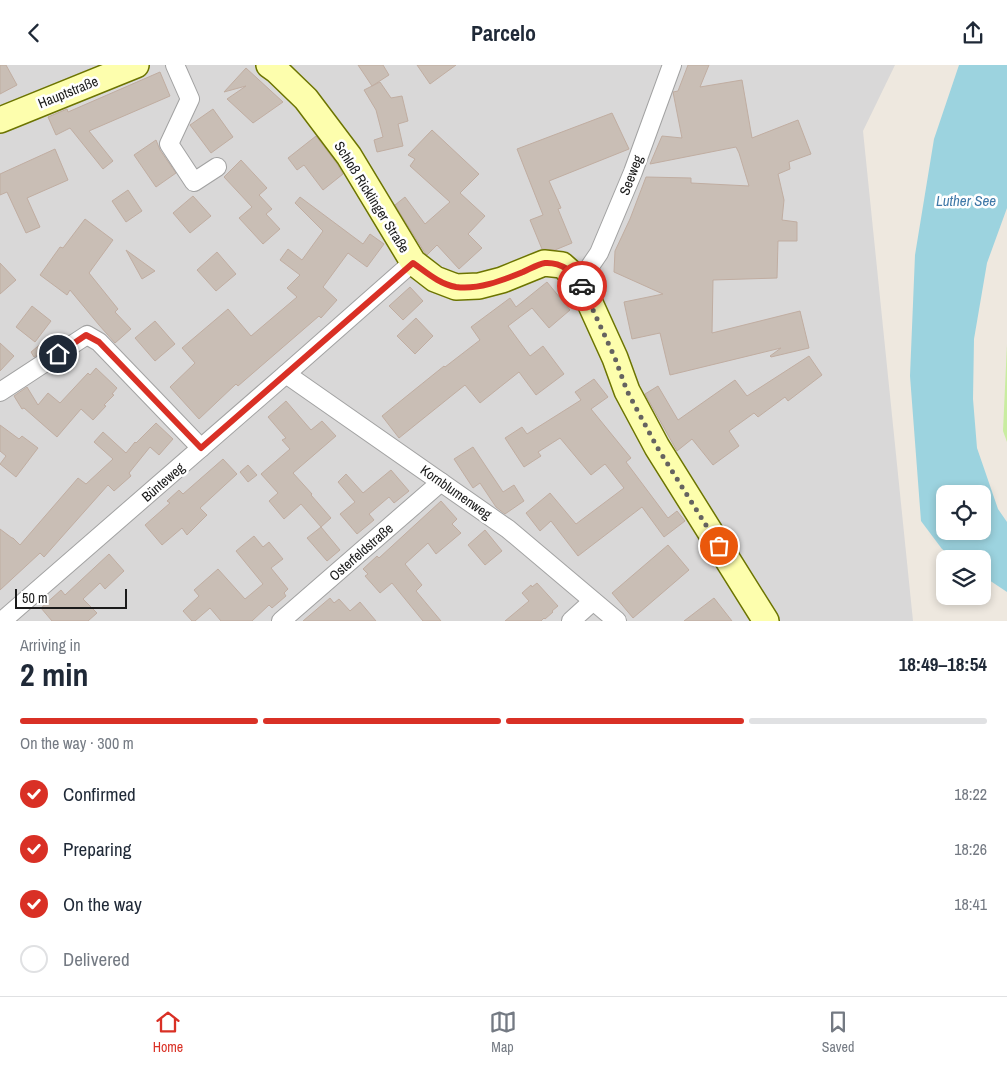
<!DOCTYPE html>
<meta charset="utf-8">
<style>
:root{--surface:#fff;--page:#f6f6f7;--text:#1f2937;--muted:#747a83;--line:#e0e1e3;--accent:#d93025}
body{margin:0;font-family:"Archivo Narrow",sans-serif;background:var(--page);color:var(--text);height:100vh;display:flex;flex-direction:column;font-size:19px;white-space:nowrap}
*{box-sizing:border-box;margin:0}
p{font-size:16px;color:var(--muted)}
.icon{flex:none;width:28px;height:28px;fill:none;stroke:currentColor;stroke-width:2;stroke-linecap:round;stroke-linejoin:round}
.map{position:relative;height:556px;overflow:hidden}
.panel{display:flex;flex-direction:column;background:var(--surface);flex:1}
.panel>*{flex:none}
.buttons{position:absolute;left:936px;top:420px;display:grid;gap:10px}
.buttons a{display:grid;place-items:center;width:55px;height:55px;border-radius:10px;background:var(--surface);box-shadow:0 2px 8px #0003;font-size:25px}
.scale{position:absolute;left:15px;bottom:12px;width:112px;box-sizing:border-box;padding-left:5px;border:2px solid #1b1b1b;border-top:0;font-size:14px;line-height:18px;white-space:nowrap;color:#1b1b1b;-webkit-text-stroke:4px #fff;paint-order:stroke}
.pin{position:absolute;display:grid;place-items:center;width:42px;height:42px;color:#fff;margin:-21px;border:2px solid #fff;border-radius:50%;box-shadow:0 1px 5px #0007}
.courier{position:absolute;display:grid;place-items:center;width:50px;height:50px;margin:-25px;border:4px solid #d93025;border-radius:50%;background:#fff;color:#222;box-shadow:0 1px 6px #0007}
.overview em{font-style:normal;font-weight:800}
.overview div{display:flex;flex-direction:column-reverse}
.overview{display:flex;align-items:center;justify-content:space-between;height:85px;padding:0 20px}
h1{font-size:32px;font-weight:800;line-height:38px}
.bar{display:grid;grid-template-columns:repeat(4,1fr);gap:8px 5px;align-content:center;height:60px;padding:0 20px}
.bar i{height:6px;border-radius:4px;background:var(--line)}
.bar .active{background:var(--accent)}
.bar p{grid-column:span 4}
ol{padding:0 20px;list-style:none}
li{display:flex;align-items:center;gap:15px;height:55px}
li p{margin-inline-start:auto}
li .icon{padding:5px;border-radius:50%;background:var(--accent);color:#fff;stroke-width:4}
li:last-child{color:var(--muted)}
li i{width:28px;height:28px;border:2px solid var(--line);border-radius:50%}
header{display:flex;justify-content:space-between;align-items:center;height:65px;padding:0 20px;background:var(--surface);font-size:22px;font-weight:800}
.menu{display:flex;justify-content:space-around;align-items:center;height:70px;border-top:1px solid var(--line);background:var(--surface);font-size:14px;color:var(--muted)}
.menu a{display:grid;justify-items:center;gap:2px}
.menu .active{color:var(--accent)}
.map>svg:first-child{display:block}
</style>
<header><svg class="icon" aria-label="back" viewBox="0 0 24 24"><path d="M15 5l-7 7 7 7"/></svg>Parcelo<svg class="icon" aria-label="share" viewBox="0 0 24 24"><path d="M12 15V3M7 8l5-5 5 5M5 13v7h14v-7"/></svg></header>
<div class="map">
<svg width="1007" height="556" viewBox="0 0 1007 556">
<rect width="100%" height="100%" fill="#eee8df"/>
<!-- residential -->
<path fill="#d9d8d8" d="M 0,0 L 895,0 L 863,66 L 913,556 L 0,556 Z"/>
<!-- grass -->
<path fill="#c9eda0" d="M 1007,279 L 1007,377 L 1003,366 Z"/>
<!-- water -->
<path fill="#9cd3df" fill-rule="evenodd" d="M 959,0 L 1007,0 L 1007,143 L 987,198 L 974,274 L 973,334 L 977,383 L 998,444 L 1007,457 L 1007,527 L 983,511 L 982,494 L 956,494 L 942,484 L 921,456 L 910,311 L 915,190 L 934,74 ZM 945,429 L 982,429 L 982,466 L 945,466 Z"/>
<!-- building -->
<g fill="#c9beb5" stroke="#c0ada1">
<path d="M 0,0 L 6,0 L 17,20 L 0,29 Z"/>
<path d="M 358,0 L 383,0 L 389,10 L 372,21 L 380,17 L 391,33 L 402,31 L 408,56 L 398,59 L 403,81 L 377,87 L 374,75 L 383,72 L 376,45 L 364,25 L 372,21 Z"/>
<path d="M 417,0 L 456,0 L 430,19 Z"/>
<path d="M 688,0 L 709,0 L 700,22 L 742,15 L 752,73 L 798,55 L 811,89 L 789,97 L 790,104 L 778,109 L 784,135 L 782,155 L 797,157 L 797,176 L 778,176 L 777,213 L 713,215 L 712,268 L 800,246 L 809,283 L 771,292 L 770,291 L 781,283 L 670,310 L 660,268 L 632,274 L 624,237 L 663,229 L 614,207 L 615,186 L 630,154 L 646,112 L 691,113 L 691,118 L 749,121 L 739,88 L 736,82 L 650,99 L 662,71 L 682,73 L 673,27 L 678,26 Z"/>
<path d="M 246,3 L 283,37 L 253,58 L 227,34 L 246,21 L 224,27 Z"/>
<path d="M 160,7 L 170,31 L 89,66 L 113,96 L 103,104 L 70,63 L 56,70 L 48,52 L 67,44 L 68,47 Z"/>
<path d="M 213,44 L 233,72 L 211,88 L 190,60 Z"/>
<path d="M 612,48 L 629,84 L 549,116 L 561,143 L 558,144 L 572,178 L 555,185 L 542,184 L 530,155 L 543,150 L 517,84 Z"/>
<path d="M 432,65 L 479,109 L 460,128 L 485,151 L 468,169 L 482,183 L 459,204 L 437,180 L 427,190 L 425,188 L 395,140 L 405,132 L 425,159 L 450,137 L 410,101 L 415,94 L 408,90 Z"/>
<path d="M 316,71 L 337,99 L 343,109 L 323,125 L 304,100 L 297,105 L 288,93 Z"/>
<path d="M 156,75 L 160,85 L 176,108 L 156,122 L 134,90 Z"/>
<path d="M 55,84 L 68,115 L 27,133 L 40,162 L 26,168 L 7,127 L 0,130 L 0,109 Z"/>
<path d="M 241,95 L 267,123 L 259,130 L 272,144 L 266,149 L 280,164 L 263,179 L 239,153 L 252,142 L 224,112 Z"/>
<path d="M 128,125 L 142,146 L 126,157 L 112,136 Z"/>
<path d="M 193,131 L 211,151 L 190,168 L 173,148 Z"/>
<path d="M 300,132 L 363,179 L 370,169 L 384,179 L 367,202 L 348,188 L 323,222 L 337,235 L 321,253 L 319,251 L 238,321 L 236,319 L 199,354 L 170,322 L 195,298 L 182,283 L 228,244 L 251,271 L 297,232 L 287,223 L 300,210 L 280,195 L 288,184 L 302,195 L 323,166 L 295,138 Z"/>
<path d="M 85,154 L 113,175 L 89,208 L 118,244 L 115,247 L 131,264 L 115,278 L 99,260 L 70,225 L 67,230 L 40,210 L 60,182 L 63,183 Z"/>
<path d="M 126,185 L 155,206 L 142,214 Z"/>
<path d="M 217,187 L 236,209 L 216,226 L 197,205 Z"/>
<path d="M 0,198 L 16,215 L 0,229 Z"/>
<path d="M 547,217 L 570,245 L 549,263 L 532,243 L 508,261 L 530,291 L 543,281 L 564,309 L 536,330 L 519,307 L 480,338 L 465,320 L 399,373 L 382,351 L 444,301 L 445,302 L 480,275 L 471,262 L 510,233 L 516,242 Z"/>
<path d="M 410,222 L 423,236 L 403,255 L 389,241 Z"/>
<path d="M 32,241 L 51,256 L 35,277 L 16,262 Z"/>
<path d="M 416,253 L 433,271 L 415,289 L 397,271 Z"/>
<path d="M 155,256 L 175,279 L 155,296 L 135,273 Z"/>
<path d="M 43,277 L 48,283 L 34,292 L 31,287 Z"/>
<path d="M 0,278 L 14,291 L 0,306 Z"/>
<path d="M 809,291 L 822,310 L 788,336 L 785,332 L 758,352 L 754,348 L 729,366 L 739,381 L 713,400 L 692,374 L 677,386 L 645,329 L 658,321 L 678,355 L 735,315 L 747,331 Z"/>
<path d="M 96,303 L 117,323 L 112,329 L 114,330 L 104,340 L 106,341 L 93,355 L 81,344 L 57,372 L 24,343 L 22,344 L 14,331 L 27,322 L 38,340 L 48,328 L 60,338 L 88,308 L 90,310 Z"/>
<path d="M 594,314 L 608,332 L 591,344 L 631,393 L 626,397 L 668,453 L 677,446 L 685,456 L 664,472 L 642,442 L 578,491 L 551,456 L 540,466 L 526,448 L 550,428 L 576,459 L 624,423 L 605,399 L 591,410 L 560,373 L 538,387 L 541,391 L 524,402 L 505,373 L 522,362 L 527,369 L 581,335 L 575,327 Z"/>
<path d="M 286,336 L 311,365 L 322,356 L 336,371 L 293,408 L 312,429 L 311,430 L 331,453 L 321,462 L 301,439 L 284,454 L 269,436 L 278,428 L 261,409 L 290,384 L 282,375 L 286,373 L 268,352 Z"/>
<path d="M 156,358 L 173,374 L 159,390 L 150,382 L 129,408 L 131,411 L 114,426 L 108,420 L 44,492 L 40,488 L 0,525 L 0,464 L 12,473 L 13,473 L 20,480 L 78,413 L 86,419 L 113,394 L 94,377 L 103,367 L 126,388 L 135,377 L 136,378 Z"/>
<path d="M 0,360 L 19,374 L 22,371 L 38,383 L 16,412 L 0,399 L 6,391 L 0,386 Z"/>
<path d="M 473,382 L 503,427 L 514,420 L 524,436 L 505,449 L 496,442 L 480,418 L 473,423 L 454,394 Z"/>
<path d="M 223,394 L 237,409 L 200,443 L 207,450 L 187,470 L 182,463 L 162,480 L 145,460 L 170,438 L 167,436 L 179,425 L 183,429 Z"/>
<path d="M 248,400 L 257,410 L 248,417 L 240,407 Z"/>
<path d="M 391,405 L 409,426 L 394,438 L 389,432 L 369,449 L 374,455 L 357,469 L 340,449 L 355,437 L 338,417 L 346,409 L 363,428 Z"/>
<path d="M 441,436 L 457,454 L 452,459 L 461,468 L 436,489 L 428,478 L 405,499 L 422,520 L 416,526 L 441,556 L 423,556 L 392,518 L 380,528 L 365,511 L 368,509 L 363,504 L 377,491 L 379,493 Z"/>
<path d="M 321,462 L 340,485 L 327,496 L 307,473 Z"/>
<path d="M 485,465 L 502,486 L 485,500 L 468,480 Z"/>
<path d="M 254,471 L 263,482 L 269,477 L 283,494 L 271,503 L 288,524 L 284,528 L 286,531 L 272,543 L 269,540 L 252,556 L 221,556 L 210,543 L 195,556 L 192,556 L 183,546 L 199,531 L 194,525 L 218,504 L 245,534 L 263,519 L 236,486 Z"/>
<path d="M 668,480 L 689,505 L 633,553 L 612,528 Z"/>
<path d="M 109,489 L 124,506 L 105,524 L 100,518 L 83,534 L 97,548 L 88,556 L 52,556 L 41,543 L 61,525 L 65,530 Z"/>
<path d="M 537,518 L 558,541 L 552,546 L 553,547 L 545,554 L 544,553 L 541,556 L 505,556 L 529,536 L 522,528 L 531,520 L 532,522 Z"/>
<path d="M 330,533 L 334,538 L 339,534 L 350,546 L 360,537 L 376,556 L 303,556 Z"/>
<path d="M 714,533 L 732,556 L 684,556 Z"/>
</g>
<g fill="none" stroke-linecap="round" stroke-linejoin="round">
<!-- street casing -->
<g stroke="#a2a2a2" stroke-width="20">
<g id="street">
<path d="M 175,0 L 190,34 L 169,79 L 194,117 L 217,102"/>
<path d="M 580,216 L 599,188 L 633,107 L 672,0"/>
<path d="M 286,309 L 508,464 L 617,556"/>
<path d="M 0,327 L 87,270 L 99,277 L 201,383"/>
<path d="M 2,556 L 286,309 L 413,197"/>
<path d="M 281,556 L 441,417"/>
<path d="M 571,556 L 593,536"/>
</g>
</g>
<!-- secondary casing -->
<g stroke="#6c7400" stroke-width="28">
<g id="secondary">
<path d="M 269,0 L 276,5 L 306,34 L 349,91 L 413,197 L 435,214 L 456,222 L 479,221 L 502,215 L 544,198 L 562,200 L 580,216 L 615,293 L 627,326 L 657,382 L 766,556"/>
<path d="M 0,55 L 136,0"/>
</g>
</g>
<!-- street -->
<use href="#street" stroke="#fff" stroke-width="18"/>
<!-- secondary -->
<use href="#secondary" stroke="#fdfead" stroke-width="25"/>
</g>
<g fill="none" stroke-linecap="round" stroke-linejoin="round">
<!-- done -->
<path stroke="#656360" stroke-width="5" stroke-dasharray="0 9" d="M 582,221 L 615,293 L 627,326 L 657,382 L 719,481"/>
<!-- route -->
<path stroke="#d93025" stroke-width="6" d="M 58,289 L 86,270 L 99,277 L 201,383 L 413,198 C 426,207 439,219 456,222 C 479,225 503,215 523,207 C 530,204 538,199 545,198 C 560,197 576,207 582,221"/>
</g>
<g text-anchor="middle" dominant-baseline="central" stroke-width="5" stroke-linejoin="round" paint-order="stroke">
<!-- street labels -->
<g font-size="14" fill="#1b1b1b" stroke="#fff">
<text transform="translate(68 27) rotate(-22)">Hauptstraße</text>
<text transform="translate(631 110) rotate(-69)">Seeweg</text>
<text transform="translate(372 132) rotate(58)">Schloß Ricklinger Straße</text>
<text transform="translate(163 417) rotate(-41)">Bünteweg</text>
<text transform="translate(456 427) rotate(35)">Kornblumenweg</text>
<text transform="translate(361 487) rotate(-41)">Osterfeldstraße</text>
</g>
<!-- water labels -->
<g font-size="15" font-style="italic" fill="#4079a8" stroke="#fff">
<text x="966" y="135">Luther See</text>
</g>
</g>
</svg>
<div class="buttons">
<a><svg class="icon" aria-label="locate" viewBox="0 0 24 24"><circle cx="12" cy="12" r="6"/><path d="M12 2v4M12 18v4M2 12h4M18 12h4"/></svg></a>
<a><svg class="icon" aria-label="layers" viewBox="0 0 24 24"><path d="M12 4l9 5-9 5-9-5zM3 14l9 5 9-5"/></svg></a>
</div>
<div class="scale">50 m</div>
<div class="pin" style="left:719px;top:481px;background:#ea580c"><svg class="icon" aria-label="bag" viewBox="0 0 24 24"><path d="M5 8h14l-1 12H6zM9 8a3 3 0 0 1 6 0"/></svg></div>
<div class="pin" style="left:58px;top:289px;background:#1f2937"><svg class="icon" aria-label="home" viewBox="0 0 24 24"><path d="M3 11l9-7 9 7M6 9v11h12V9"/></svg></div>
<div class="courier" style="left:582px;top:221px"><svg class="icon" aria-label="car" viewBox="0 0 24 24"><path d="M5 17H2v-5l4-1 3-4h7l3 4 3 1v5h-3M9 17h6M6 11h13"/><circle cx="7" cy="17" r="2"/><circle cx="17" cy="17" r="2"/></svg></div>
</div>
<section class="panel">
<div class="overview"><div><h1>2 min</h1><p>Arriving in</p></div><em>18:49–18:54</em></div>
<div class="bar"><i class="active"></i><i class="active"></i><i class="active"></i><i></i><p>On the way · 300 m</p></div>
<ol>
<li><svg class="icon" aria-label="check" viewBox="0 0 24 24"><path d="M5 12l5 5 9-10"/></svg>Confirmed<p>18:22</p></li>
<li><svg class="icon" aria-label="check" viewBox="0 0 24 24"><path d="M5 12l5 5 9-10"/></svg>Preparing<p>18:26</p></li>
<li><svg class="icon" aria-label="check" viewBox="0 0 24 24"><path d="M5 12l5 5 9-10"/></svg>On the way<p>18:41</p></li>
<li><i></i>Delivered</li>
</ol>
</section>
<nav class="menu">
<a class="active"><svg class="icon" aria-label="home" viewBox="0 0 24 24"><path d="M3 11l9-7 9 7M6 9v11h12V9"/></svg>Home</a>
<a><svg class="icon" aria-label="map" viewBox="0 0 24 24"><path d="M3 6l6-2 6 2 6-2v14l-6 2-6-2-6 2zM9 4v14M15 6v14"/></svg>Map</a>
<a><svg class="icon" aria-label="saved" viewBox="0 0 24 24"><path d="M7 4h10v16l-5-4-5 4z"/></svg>Saved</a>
</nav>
